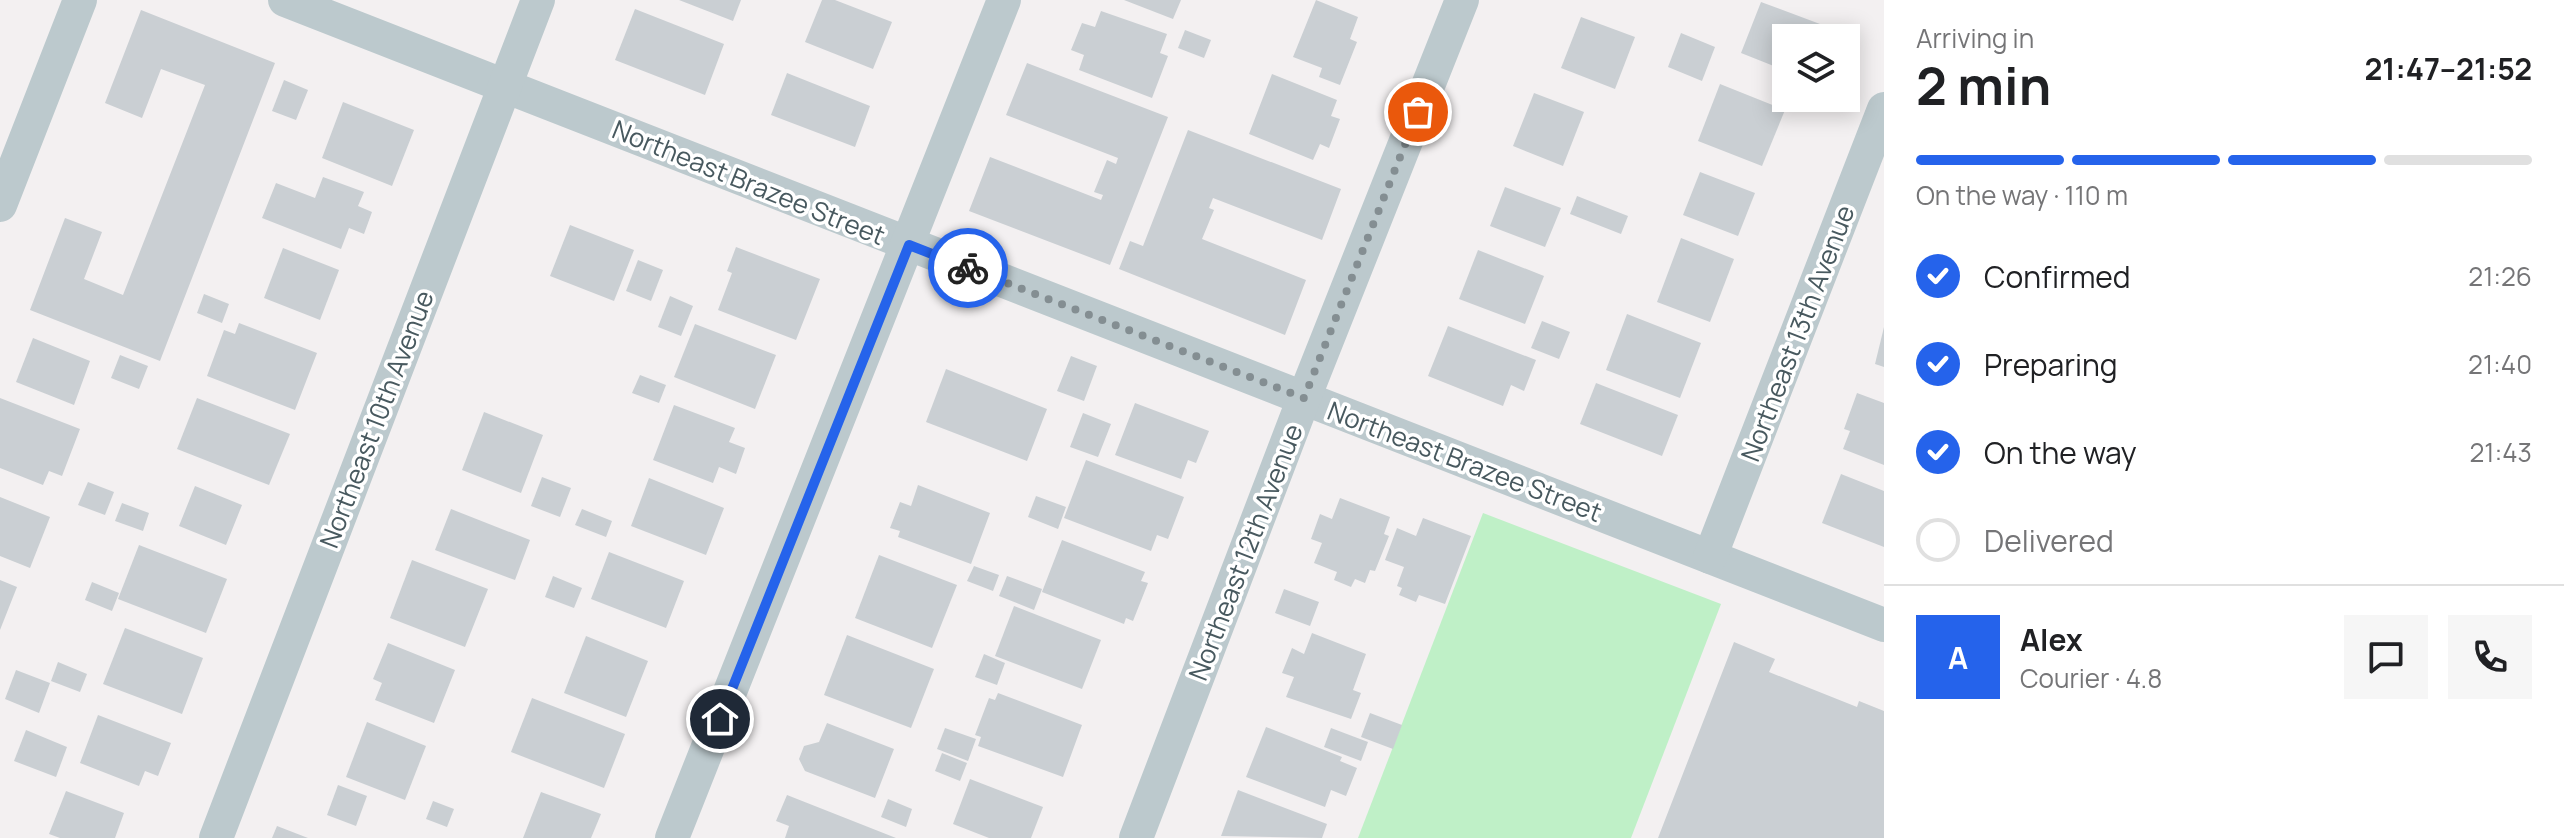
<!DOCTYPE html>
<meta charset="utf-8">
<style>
:root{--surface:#fff;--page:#f6f6f6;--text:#202124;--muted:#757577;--line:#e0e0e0;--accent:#2563eb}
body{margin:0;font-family:Manrope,sans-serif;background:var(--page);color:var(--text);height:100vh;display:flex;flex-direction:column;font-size:30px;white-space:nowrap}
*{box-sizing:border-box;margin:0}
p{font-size:26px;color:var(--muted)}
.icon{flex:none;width:44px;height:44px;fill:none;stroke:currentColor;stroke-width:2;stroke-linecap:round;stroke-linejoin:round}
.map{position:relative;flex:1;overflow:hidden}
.side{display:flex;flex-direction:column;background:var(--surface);width:680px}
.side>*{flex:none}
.tools{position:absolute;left:1772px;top:24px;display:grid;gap:16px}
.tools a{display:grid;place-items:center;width:88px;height:88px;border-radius:0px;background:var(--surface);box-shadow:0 4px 20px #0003;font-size:40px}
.pin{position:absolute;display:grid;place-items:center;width:68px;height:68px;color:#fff;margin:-34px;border:4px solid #fff;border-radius:50%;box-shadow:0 2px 8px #0007}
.courier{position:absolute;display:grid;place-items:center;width:80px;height:80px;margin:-40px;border:6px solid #2563eb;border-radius:50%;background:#fff;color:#222;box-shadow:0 2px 10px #0007}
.overview em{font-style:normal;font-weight:700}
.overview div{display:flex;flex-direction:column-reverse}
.overview{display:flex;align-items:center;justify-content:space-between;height:136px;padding:0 32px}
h1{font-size:52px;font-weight:700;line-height:60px}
.bar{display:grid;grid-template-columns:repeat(4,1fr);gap:12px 8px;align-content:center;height:96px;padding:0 32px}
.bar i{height:10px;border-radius:6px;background:var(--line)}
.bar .selected{background:var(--accent)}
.bar p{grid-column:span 4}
.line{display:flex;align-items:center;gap:20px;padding:0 32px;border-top:2px solid var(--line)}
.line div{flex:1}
.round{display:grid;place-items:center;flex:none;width:84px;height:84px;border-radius:0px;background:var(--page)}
ol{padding:0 32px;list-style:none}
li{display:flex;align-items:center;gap:24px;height:88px}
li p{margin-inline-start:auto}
li .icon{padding:8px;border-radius:50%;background:var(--accent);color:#fff;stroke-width:4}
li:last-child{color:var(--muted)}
li i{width:44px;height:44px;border:4px solid var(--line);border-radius:50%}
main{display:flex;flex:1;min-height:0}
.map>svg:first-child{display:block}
</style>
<main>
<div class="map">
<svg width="1884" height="838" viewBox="0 0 1884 838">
<rect width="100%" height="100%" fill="#f3f0f1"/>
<!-- green -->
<path fill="#bff0c7" d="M 1483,513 L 1721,604 L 1631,838 L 1358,838 Z"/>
<!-- building -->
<g fill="#cacfd3">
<path d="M 679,0 L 741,0 L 733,21 Z"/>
<path d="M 822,0 L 835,0 L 892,22 L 873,69 L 805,42 Z"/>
<path d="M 1124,0 L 1181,0 L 1173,19 Z"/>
<path d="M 1316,0 L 1358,17 L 1350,39 L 1357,42 L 1340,85 L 1319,77 L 1322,68 L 1293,57 Z"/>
<path d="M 1761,2 L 1828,27 L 1823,38 L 1786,38 L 1786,71 L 1741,53 Z"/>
<path d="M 635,9 L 724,44 L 705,95 L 615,60 Z"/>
<path d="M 141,10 L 275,63 L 160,361 L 30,310 L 65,218 L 102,232 L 84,279 L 123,295 L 205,85 L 161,69 L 142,118 L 105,103 Z"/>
<path d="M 1101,11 L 1167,34 L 1160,53 L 1168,56 L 1152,98 L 1079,70 L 1084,55 L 1071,50 L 1082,23 L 1095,27 Z"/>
<path d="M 1581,17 L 1635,37 L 1615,89 L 1561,68 Z"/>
<path d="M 1185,30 L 1211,40 L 1204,58 L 1178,48 Z"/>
<path d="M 1681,33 L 1715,47 L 1702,81 L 1668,67 Z"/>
<path d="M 1027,63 L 1168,117 L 1110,265 L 969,211 L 990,157 L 1101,200 L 1103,195 L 1094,192 L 1107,160 L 1116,164 L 1118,158 L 1006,115 Z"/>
<path d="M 787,73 L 870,106 L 855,147 L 771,115 Z"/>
<path d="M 1272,74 L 1337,100 L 1331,116 L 1340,119 L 1329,148 L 1320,144 L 1313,160 L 1249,134 Z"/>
<path d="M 284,80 L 308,90 L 296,120 L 272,111 Z"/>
<path d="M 1720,84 L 1785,110 L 1762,166 L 1698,141 Z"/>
<path d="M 1534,93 L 1584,112 L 1563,166 L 1513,146 Z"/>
<path d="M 343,102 L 414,130 L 392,186 L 322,158 Z"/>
<path d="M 1188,130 L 1341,189 L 1322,240 L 1213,198 L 1209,208 L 1214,210 L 1202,239 L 1306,280 L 1285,335 L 1119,269 L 1130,241 L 1143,246 Z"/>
<path d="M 1700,172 L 1755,193 L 1738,236 L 1683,215 Z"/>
<path d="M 323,177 L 364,192 L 358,206 L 372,212 L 364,234 L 349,228 L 341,249 L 262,218 L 276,183 L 315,198 Z"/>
<path d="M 1505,187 L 1561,208 L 1545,247 L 1490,226 Z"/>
<path d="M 1577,196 L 1628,216 L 1621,234 L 1570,214 Z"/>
<path d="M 570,225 L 634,250 L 614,301 L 550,276 Z"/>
<path d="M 1681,238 L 1734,259 L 1710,322 L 1657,302 Z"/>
<path d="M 736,247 L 820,279 L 796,340 L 718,310 L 732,273 L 727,271 Z"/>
<path d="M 283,248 L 339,270 L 320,320 L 264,298 Z"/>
<path d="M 1478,250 L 1544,276 L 1525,324 L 1459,299 Z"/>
<path d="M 638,260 L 663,270 L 651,301 L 626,291 Z"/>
<path d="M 204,294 L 229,304 L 222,323 L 197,313 Z"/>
<path d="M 670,296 L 693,306 L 681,336 L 658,327 Z"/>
<path d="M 1627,314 L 1701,343 L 1680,398 L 1606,370 Z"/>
<path d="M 1542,321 L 1570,332 L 1559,359 L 1531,348 Z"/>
<path d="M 239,323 L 317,353 L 295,410 L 207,376 L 224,330 L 235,334 Z"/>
<path d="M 695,324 L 776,355 L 755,409 L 674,377 Z"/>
<path d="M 1448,326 L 1536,360 L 1524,391 L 1511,385 L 1503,406 L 1428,376 Z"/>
<path d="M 1884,327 L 1884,367 L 1875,364 Z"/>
<path d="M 33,338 L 90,361 L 74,405 L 16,382 Z"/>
<path d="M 120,355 L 148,366 L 139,389 L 111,378 Z"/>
<path d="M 1071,356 L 1097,366 L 1084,401 L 1057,391 Z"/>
<path d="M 946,369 L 1047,409 L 1027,461 L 926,422 Z"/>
<path d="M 640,375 L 666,385 L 659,403 L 632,393 Z"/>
<path d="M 1596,383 L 1678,415 L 1662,456 L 1580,424 Z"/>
<path d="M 1857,393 L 1884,403 L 1884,465 L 1843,449 L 1850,431 L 1844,429 Z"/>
<path d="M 0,398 L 80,429 L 62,476 L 49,471 L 43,485 L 0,468 Z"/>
<path d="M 197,398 L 290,434 L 269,485 L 177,449 Z"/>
<path d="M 1135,403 L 1209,431 L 1196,463 L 1188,460 L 1181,479 L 1115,455 Z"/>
<path d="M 674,405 L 735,428 L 729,442 L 745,448 L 736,474 L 719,467 L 713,483 L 653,460 Z"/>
<path d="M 484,412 L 543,435 L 521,493 L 462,470 Z"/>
<path d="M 1083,413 L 1111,424 L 1098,457 L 1070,447 Z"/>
<path d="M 1086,460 L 1184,497 L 1168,539 L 1157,535 L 1151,551 L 1064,518 Z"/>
<path d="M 1841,474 L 1884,491 L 1884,547 L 1822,523 Z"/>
<path d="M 542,477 L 571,488 L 560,517 L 531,506 Z"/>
<path d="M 649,478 L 724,508 L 706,555 L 631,526 Z"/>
<path d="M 88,482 L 114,492 L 105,515 L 78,505 Z"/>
<path d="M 918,485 L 990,513 L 971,564 L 898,537 L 900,531 L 890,528 L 900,502 L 911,506 Z"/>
<path d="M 195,486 L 242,505 L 226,545 L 179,526 Z"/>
<path d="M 1036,496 L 1066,507 L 1058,529 L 1028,517 Z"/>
<path d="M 0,497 L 50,517 L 30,568 L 0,556 Z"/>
<path d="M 1340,498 L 1390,517 L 1384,534 L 1389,536 L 1375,571 L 1370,570 L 1365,583 L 1355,579 L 1351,587 L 1334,580 L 1337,572 L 1314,563 L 1322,543 L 1311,539 L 1320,514 L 1332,519 Z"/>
<path d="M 122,503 L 149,513 L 143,531 L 115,521 Z"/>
<path d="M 451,509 L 530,540 L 515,580 L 435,550 Z"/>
<path d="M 582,509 L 612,521 L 606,537 L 575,525 Z"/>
<path d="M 1423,518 L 1471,536 L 1445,604 L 1419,595 L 1416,602 L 1399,595 L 1402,588 L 1397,586 L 1404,567 L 1385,560 L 1397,528 L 1416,536 Z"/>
<path d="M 1062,540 L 1145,572 L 1141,581 L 1148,583 L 1133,621 L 1126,618 L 1124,624 L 1042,592 Z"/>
<path d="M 139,545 L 227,579 L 206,633 L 118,599 Z"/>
<path d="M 609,552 L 684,581 L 666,628 L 591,599 Z"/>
<path d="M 879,555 L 957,585 L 932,648 L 855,618 Z"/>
<path d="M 412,560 L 488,589 L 465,647 L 390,618 Z"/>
<path d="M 974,566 L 999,575 L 993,591 L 967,581 Z"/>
<path d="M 553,576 L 582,588 L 574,608 L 545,597 Z"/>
<path d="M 1007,576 L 1042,589 L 1034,610 L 999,596 Z"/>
<path d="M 0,580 L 17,587 L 0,630 Z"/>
<path d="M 92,582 L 119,593 L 112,611 L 85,600 Z"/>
<path d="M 1284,589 L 1319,602 L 1310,626 L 1275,613 Z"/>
<path d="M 1014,606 L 1101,640 L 1082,689 L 995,656 Z"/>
<path d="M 125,628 L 203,658 L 182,714 L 103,684 Z"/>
<path d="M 1312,633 L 1366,654 L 1353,690 L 1361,693 L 1351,719 L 1286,697 L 1294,677 L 1282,673 L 1292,648 L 1304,654 Z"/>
<path d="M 847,635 L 934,669 L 911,728 L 824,695 Z"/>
<path d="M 586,636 L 648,661 L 626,717 L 564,693 Z"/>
<path d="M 1734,642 L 1775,659 L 1769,672 L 1857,707 L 1859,701 L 1884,711 L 1884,838 L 1658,838 Z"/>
<path d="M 388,643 L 455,670 L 434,723 L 375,700 L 382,683 L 373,679 Z"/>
<path d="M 984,654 L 1005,663 L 997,685 L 975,677 Z"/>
<path d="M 58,662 L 87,674 L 80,692 L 51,681 Z"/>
<path d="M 16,670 L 50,683 L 39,713 L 5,699 Z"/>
<path d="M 998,693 L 1082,725 L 1063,777 L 978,746 L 981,737 L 975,735 L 989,698 L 995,700 Z"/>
<path d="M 532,698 L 625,734 L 604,788 L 511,752 Z"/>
<path d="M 1370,713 L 1402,725 L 1393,749 L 1361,737 Z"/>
<path d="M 98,715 L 171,743 L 158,776 L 145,771 L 139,786 L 80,763 Z"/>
<path d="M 367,722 L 426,746 L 405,800 L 346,777 Z"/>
<path d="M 827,723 L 894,749 L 875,798 L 805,771 L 799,759 L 804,746 L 819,742 Z"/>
<path d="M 1266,727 L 1342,757 L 1340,761 L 1357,768 L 1346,796 L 1331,790 L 1325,807 L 1246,777 Z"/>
<path d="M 945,728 L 976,739 L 968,761 L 937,749 Z"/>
<path d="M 1331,728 L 1368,742 L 1361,761 L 1324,747 Z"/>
<path d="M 26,730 L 67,747 L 56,777 L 14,761 Z"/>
<path d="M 942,753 L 967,763 L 960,781 L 935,771 Z"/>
<path d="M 970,779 L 1043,807 L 1031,838 L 989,838 L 953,824 Z"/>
<path d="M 338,785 L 367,796 L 356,826 L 327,815 Z"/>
<path d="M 1238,790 L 1327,824 L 1322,838 L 1221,836 Z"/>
<path d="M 66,791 L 124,813 L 115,838 L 60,838 L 49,834 Z"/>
<path d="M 541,792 L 601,814 L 591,838 L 523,838 Z"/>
<path d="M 787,795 L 896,838 L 785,838 L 789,826 L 776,821 Z"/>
<path d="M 888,799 L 912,809 L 906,827 L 881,817 Z"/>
<path d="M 433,801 L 454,809 L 447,827 L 426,819 Z"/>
<path d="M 277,826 L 308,838 L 272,838 Z"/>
</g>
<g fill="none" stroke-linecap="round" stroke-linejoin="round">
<!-- street -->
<g stroke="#bcc9cd" stroke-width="34">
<path d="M 285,0 L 1884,625"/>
<path d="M 0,205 L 80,0"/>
<path d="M 1710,557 L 1884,109"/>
<path d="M 216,838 L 538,0"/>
<path d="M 672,838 L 1004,0"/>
<path d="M 1136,838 L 1304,398 L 1462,0"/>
</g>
</g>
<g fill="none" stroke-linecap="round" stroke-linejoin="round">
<!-- done -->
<path stroke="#848e92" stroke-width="8" stroke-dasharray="0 14.4" d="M 968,268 L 1304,398 L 1418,112"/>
<!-- route -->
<path stroke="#2563eb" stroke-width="10" d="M 720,719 L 909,245 L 968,268"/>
</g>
<g text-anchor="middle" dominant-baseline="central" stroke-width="7" stroke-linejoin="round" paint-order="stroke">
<!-- street labels -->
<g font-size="26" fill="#48595f" stroke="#fff">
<text transform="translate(749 182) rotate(22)">Northeast Brazee Street</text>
<text transform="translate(1797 333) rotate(-69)">Northeast 13th Avenue</text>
<text transform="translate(376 419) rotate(-69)">Northeast 10th Avenue</text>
<text transform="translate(1465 461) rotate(21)">Northeast Brazee Street</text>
<text transform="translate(1245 552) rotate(-69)">Northeast 12th Avenue</text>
</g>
</g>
</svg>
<div class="tools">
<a><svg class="icon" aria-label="layers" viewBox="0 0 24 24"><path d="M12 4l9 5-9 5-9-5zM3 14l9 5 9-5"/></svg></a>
</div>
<div class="pin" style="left:1418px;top:112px;background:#ea580c"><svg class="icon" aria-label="bag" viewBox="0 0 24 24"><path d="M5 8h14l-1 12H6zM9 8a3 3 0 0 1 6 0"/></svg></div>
<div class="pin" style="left:720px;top:719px;background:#1f2937"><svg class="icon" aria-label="home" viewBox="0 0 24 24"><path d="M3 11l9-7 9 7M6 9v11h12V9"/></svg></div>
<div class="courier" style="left:968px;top:268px"><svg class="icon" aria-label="bike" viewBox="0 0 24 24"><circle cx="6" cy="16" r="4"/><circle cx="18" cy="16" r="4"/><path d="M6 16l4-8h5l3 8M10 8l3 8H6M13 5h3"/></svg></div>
</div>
<section class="side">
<div class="overview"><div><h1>2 min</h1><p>Arriving in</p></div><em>21:47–21:52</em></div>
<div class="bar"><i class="selected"></i><i class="selected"></i><i class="selected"></i><i></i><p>On the way · 110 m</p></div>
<ol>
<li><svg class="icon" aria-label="check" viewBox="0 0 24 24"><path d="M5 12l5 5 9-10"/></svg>Confirmed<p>21:26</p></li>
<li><svg class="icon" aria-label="check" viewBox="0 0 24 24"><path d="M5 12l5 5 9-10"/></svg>Preparing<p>21:40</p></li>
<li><svg class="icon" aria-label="check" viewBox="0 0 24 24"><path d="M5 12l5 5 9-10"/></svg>On the way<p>21:43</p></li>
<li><i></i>Delivered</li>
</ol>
<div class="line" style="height:144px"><b class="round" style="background:var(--accent);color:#fff">A</b><div><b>Alex</b><p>Courier · 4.8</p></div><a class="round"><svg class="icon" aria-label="chat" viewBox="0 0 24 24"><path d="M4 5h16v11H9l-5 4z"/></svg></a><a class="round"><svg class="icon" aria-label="phone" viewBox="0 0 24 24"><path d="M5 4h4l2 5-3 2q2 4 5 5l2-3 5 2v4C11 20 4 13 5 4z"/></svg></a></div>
</section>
</main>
